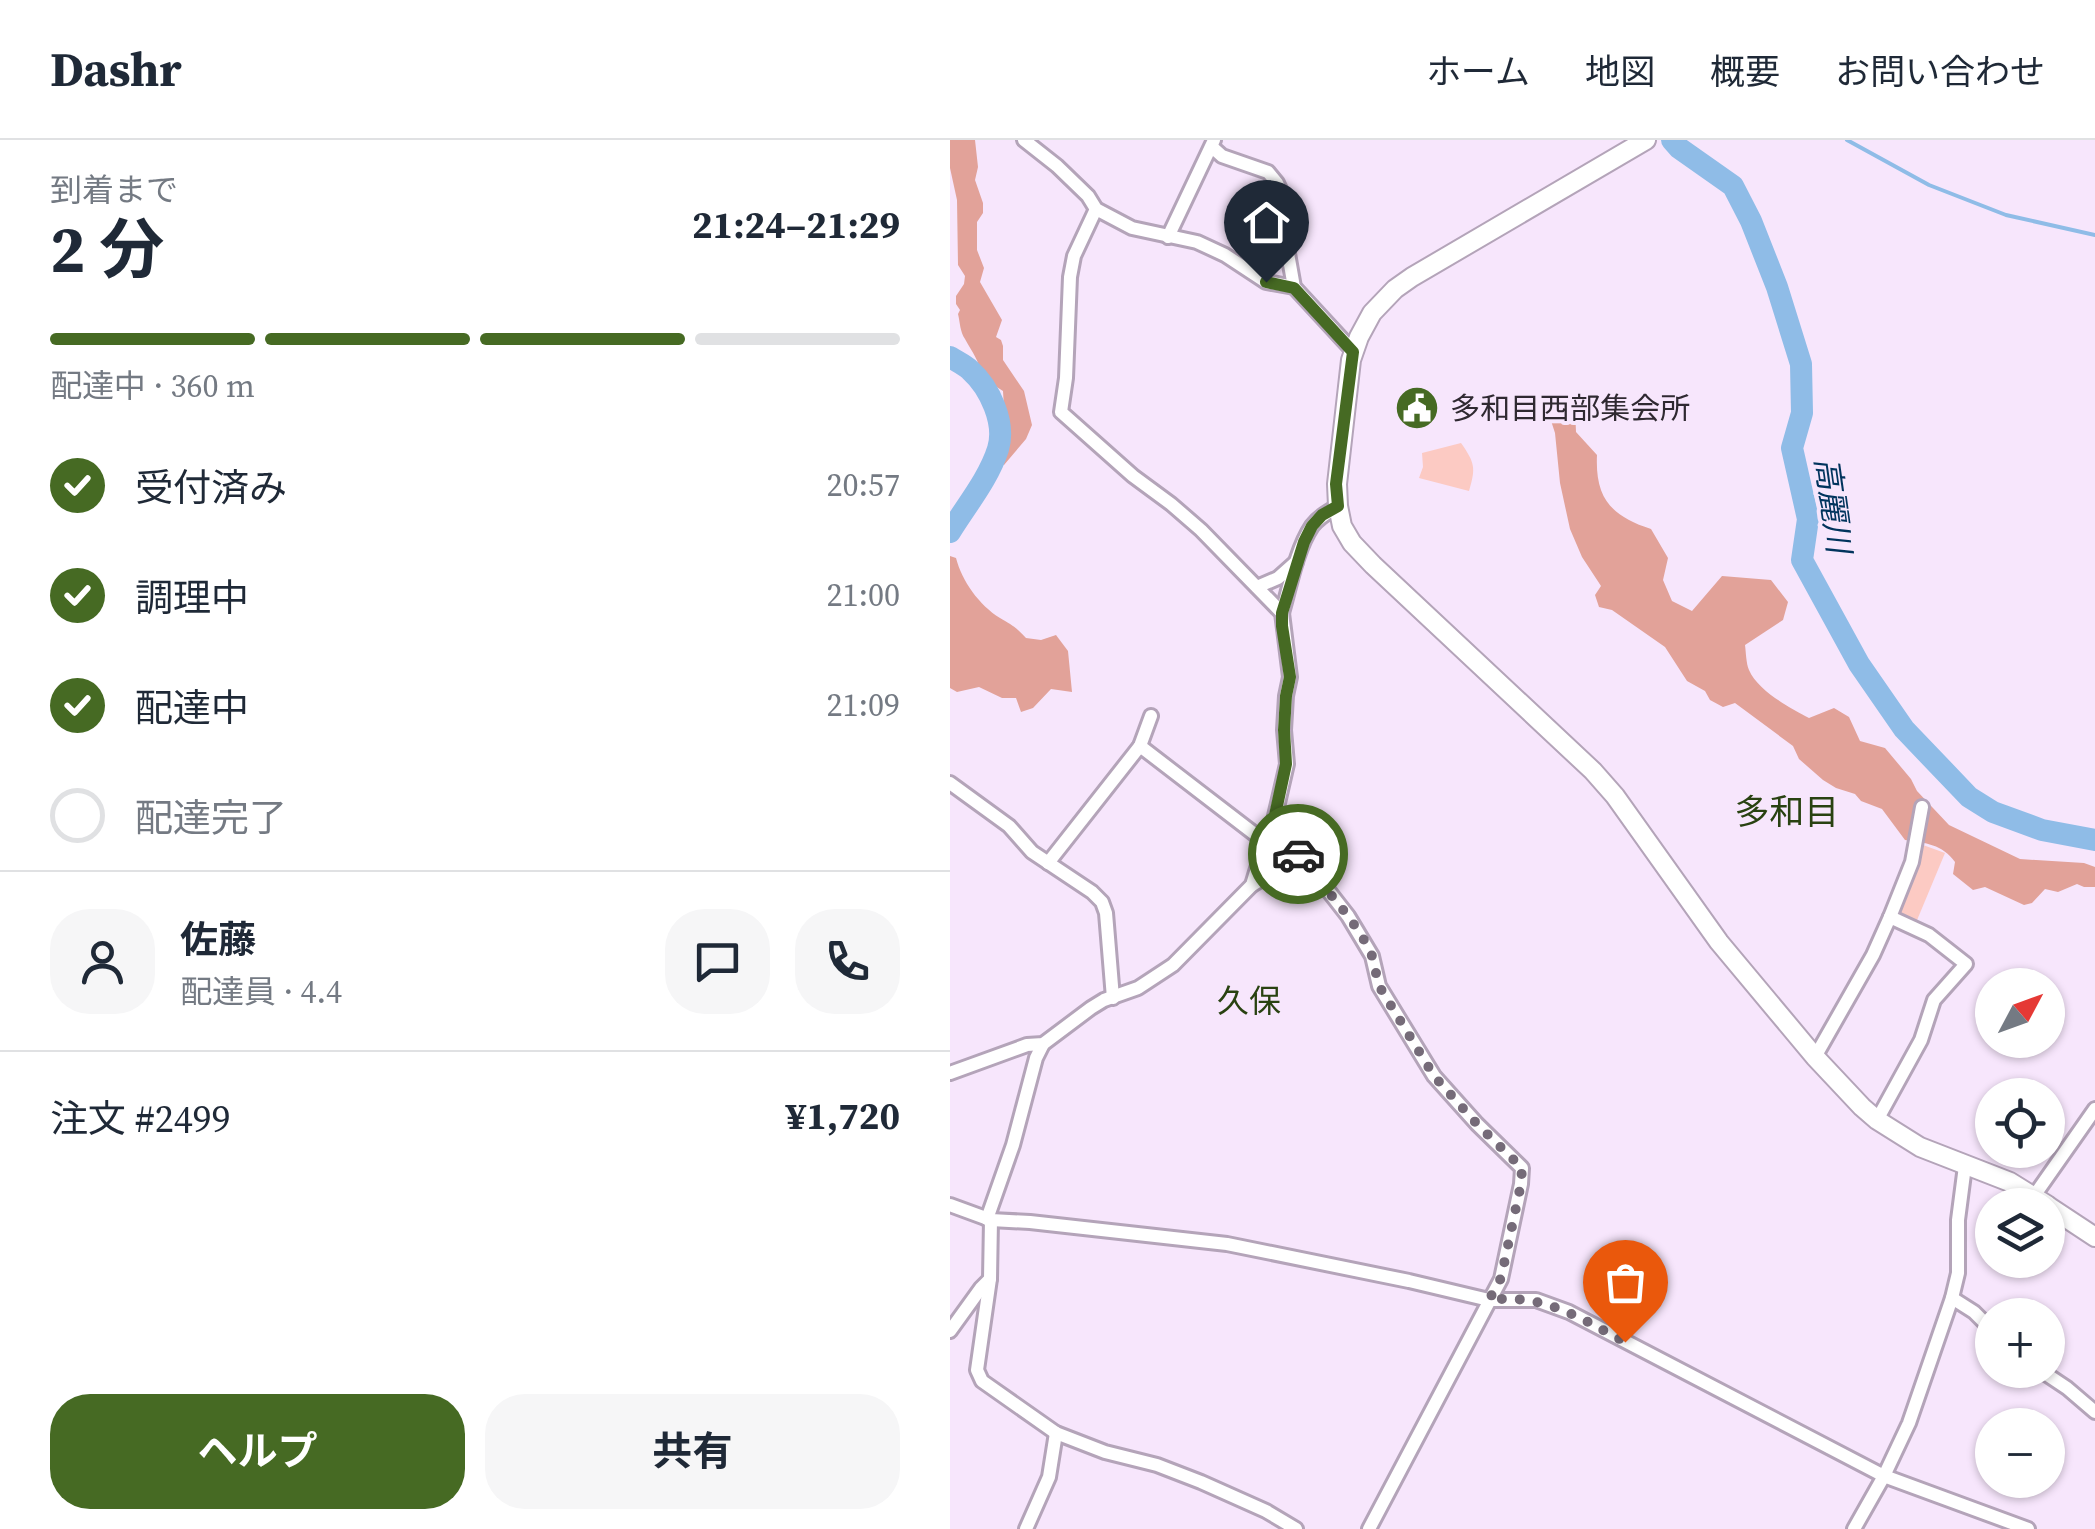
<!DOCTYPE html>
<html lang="ja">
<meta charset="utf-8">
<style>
:root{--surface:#fff;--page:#f6f6f7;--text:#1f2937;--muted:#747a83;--line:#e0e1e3;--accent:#466a23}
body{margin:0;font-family:"Source Serif 4","Noto Sans JP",serif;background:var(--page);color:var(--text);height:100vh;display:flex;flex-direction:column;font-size:38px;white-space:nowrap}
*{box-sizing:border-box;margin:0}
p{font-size:32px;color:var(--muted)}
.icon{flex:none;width:55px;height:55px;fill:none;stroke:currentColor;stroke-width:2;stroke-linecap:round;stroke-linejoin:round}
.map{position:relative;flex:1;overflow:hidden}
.drawer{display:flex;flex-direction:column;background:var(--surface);width:950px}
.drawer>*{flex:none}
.needle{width:65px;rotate:49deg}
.buttons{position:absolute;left:1025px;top:828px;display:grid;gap:20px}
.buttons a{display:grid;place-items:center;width:90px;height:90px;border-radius:50%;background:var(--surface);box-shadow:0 2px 8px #0004;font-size:50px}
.pin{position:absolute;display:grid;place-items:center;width:85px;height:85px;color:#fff;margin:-102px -42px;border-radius:50% 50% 50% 0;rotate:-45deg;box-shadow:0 0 10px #0007}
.pin .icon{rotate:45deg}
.courier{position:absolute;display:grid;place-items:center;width:100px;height:100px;margin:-50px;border:8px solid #466a23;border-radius:50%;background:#fff;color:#222;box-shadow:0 2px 12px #0007}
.summary em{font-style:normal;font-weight:700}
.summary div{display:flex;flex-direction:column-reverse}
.summary{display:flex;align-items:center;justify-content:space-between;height:170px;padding:0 50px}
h1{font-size:65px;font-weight:700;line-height:75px}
.bar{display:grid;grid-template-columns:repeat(4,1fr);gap:15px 10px;align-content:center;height:120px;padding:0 50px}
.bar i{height:12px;border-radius:8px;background:var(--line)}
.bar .on{background:var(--accent)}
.bar p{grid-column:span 4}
.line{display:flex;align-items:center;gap:25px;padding:0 50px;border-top:2px solid var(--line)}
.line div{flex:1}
.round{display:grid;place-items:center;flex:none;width:105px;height:105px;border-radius:40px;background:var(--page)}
ol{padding:0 50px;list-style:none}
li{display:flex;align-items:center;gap:30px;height:110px}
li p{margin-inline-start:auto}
li .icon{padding:10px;border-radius:50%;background:var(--accent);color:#fff;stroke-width:4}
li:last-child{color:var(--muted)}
li i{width:55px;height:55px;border:5px solid var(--line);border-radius:50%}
.cta{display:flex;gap:20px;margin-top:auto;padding:20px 50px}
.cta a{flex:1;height:115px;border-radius:40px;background:var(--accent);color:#fff;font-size:40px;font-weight:700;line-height:115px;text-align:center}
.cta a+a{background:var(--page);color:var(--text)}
header{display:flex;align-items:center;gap:60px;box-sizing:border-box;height:140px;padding:0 50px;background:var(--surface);border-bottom:2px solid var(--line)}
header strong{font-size:48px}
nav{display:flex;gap:55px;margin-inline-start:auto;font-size:35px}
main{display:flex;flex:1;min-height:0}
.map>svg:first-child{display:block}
</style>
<header>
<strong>Dashr</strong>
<nav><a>ホーム</a><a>地図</a><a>概要</a><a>お問い合わせ</a></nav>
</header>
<main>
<section class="drawer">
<div class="summary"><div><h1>2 分</h1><p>到着まで</p></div><em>21:24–21:29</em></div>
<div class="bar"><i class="on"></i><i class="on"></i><i class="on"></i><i></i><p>配達中 · 360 m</p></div>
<ol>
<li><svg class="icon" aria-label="check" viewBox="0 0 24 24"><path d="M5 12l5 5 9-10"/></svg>受付済み<p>20:57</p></li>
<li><svg class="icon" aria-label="check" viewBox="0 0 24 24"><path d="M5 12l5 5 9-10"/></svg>調理中<p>21:00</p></li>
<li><svg class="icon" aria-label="check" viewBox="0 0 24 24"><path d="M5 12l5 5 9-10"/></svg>配達中<p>21:09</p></li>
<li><i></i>配達完了</li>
</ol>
<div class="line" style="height:180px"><a class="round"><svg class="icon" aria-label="person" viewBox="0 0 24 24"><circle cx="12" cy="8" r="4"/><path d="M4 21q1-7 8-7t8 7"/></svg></a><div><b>佐藤</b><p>配達員 · 4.4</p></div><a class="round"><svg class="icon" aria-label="chat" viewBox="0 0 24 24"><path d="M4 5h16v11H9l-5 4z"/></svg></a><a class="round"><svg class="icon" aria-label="phone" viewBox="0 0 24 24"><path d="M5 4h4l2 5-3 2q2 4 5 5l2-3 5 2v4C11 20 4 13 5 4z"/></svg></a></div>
<div class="line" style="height:130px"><div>注文 #2499</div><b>¥1,720</b></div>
<div class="cta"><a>ヘルプ</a><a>共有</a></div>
</section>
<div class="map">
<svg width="1145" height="1389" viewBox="0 0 1145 1389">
<rect width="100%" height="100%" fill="#f7e6fc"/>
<!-- green -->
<g fill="#fccac3">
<path d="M 511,303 C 525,323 526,328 519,351 L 469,338 L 473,327 L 472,313 Z"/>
<path d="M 973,705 L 995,713 L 965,785 L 944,775 Z"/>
</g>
<!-- forest -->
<g fill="#e2a299">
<path d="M 0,0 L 25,0 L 28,27 L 25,40 L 33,63 L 33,73 L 27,82 L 27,110 L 34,128 L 30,142 L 52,180 L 46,197 L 51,200 L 53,206 L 53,220 L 74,251 L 82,285 L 76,299 L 54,325 L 49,322 L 56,302 L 53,251 L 31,237 C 30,221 22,212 15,199 C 10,192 10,182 8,174 L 10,170 L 6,164 L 6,156 L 14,144 L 15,136 L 8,125 L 7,60 L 0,28 Z"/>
<path d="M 593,256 L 607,257 L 625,269 L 626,292 L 647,315 C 645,358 661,376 701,389 L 718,418 L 713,440 L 722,461 L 742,471 L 772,436 L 821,440 L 838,462 L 833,480 L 795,505 C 796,512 796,523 799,530 C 808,551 840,568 859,578 L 884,568 L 899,577 L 910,601 L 935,608 L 961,639 L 967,651 L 999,685 L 1070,719 L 1134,723 L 1145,727 L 1145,747 L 1134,747 L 1127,744 L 1108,752 L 1095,749 L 1082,763 L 1074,765 L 1035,747 L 1023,750 L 1003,734 L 1005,722 C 992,704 976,703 955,700 L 932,669 L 911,661 L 905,654 L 886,648 L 873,640 L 849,619 L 843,606 L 785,563 L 773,567 L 760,560 L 755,551 L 737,541 L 715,507 L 662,470 L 649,467 L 645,455 L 651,446 L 632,417 L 620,389 L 610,343 L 605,293 Z"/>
<path d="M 0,416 L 6,418 C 12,441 29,465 50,478 C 62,485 66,487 76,498 L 91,500 L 106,495 L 118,511 L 122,552 L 101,549 L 83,568 L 71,572 L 66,558 L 52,558 L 29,547 L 7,552 L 0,548 Z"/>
</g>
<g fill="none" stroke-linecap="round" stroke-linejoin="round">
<!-- stream -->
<path stroke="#8fbce7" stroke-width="4" d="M 897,0 L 979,45 L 1056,75 L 1145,95"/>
<!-- river -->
<g stroke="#8fbce7" stroke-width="22">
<path d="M 722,0 L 729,8 L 783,46 L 801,81 L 827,147 L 851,224 L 852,273 L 842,308 L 858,379 L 852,420 L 909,524 L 954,589 L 1019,657 L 1043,672 L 1092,690 L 1145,700"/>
<path d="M 0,217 C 6,221 15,225 20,230 C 40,248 56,283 48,309 C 39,338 16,366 0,392"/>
</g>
<!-- street casing -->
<g stroke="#b4a4b9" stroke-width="18">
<g id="street">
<path d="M 74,0 L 107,26 L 138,56 L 146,69 L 182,88 L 247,102 L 275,115 L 316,142 L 344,147"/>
<path d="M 262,7 L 272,16 L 318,32 L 327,43 L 333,56 L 334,91 L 344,147 L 403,211"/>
<path d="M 218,97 L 264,0"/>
<path d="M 307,447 L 328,438 L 346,422"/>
<path d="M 332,473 C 340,446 346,410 362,386 C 369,377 378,372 388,366"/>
<path d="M 190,606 L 315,702"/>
<path d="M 0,643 L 59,686 L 82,712 L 142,752 L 152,762 L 156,773 L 163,858"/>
<path d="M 322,689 L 359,726 L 398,776 L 422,816 L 429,846 L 484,936 L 527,984 L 572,1028 L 571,1044 L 551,1139 L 419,1389"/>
<path d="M 98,723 L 190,606 L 201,576"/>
<path d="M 302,745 L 337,724 L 359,726"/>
<path d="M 865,917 L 923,815 L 940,777 L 962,722 L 972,667"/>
<path d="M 0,933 L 77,905 L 93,904 L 141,868 L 154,860 L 188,848 L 223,825 L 302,745 L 315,702 L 322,689 L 337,624 L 334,590 L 336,556 L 340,537 L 332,473 L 251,390 L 221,364 L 183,336 L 111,272 L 116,238 L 120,137 L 124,116 L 146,69"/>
<path d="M 927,980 L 971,900 L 984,860 L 1016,824 L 979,795 L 940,777"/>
<path d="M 1084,1056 L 1145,969"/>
<path d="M 0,1065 L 41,1080 L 80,1082 L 277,1104 L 459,1141 L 539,1160 L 586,1160 L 619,1172 L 934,1336 L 1078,1389"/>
<path d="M 37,1079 L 63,1005 L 86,918 L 93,904"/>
<path d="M 41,1080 L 40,1139 L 27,1230 L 32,1241 L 106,1293 L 155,1312 L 207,1325 L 251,1342 L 316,1371 L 346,1389"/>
<path d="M 1002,1158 L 1024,1172 L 1042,1190"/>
<path d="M 0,1191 L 31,1148 L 40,1139"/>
<path d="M 1090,1230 L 1117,1248 L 1145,1272"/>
<path d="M 76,1389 L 99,1337 L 106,1293"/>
<path d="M 904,1389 L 934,1336 L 959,1283 L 1002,1158 L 1008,1133 L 1008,1080 L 1015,1026"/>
</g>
</g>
<!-- secondary casing -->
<g stroke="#b4a4b9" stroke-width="22">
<g id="secondary">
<path d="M 696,0 L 462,137 L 445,149 L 422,173 L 409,197 L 401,220 L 387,344 L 388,366 L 392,386 L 402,403 L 423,425 L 643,631 L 665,656 L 769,802 L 865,917 L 912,967 L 927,980 L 970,1007 L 1060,1042 L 1097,1065"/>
<path d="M 1098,1066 L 1145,1097"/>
</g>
</g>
<!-- street -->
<use href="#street" stroke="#fff" stroke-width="12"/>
<!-- secondary -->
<use href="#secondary" stroke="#fff" stroke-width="18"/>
</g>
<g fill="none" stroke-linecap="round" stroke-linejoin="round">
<!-- done -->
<path stroke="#756b78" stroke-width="10" stroke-dasharray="0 18" d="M 348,714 L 398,776 L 412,796 L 422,816 L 429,846 L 484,936 L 527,984 L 572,1028 L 571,1044 L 551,1138 L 539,1160 C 593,1153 630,1178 675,1202"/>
<!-- route -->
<path stroke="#466a23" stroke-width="12" d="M 316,142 L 344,148 L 403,212 L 386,344 L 388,366 L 372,375 L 362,386 L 354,402 L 332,473 L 332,486 L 340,537 L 336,556 L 334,590 L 336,624 L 322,689 L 348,714"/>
</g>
<!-- icons -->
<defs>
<g id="civic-disc" transform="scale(2.25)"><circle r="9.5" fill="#466a23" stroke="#f7e6fc"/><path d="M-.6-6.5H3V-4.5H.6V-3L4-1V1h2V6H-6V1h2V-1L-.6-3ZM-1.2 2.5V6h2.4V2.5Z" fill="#fff"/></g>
</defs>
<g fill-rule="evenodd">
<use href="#civic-disc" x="467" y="268"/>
</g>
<g text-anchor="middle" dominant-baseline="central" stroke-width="8" stroke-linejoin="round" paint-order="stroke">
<!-- poi labels -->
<g font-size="30" fill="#2f2931" stroke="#f7e6fc" text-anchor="start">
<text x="500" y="268">多和目西部集会所</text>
</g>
<!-- water labels -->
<g font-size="32" font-style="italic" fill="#01345d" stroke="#f7e6fc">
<text transform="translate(883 365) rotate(82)">高麗川</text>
</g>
<!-- neighbourhood labels -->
<g font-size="32" fill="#294211" stroke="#f7e6fc">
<text x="299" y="861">久保</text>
</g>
<!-- quarter labels -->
<g font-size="35" fill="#294211" stroke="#f7e6fc">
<text x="837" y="672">多和目</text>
</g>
</g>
</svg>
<div class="buttons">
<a><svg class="needle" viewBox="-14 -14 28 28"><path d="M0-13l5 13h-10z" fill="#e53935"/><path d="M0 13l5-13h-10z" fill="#747a83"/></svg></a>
<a><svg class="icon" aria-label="locate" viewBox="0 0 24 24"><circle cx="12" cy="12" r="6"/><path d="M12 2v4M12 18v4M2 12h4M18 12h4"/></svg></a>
<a><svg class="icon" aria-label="layers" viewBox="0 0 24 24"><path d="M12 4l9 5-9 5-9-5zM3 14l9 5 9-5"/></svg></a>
<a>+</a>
<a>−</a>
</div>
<div class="pin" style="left:675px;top:1202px;background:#ea580c"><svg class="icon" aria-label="bag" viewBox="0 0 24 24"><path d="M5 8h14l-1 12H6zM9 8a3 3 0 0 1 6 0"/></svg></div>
<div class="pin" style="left:316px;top:142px;background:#1f2937"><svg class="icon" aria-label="home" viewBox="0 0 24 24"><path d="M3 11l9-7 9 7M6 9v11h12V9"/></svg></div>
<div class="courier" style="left:348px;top:714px"><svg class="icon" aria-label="car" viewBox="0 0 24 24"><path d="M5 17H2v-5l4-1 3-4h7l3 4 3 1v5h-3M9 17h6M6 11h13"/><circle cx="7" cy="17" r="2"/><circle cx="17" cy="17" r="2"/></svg></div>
</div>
</main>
